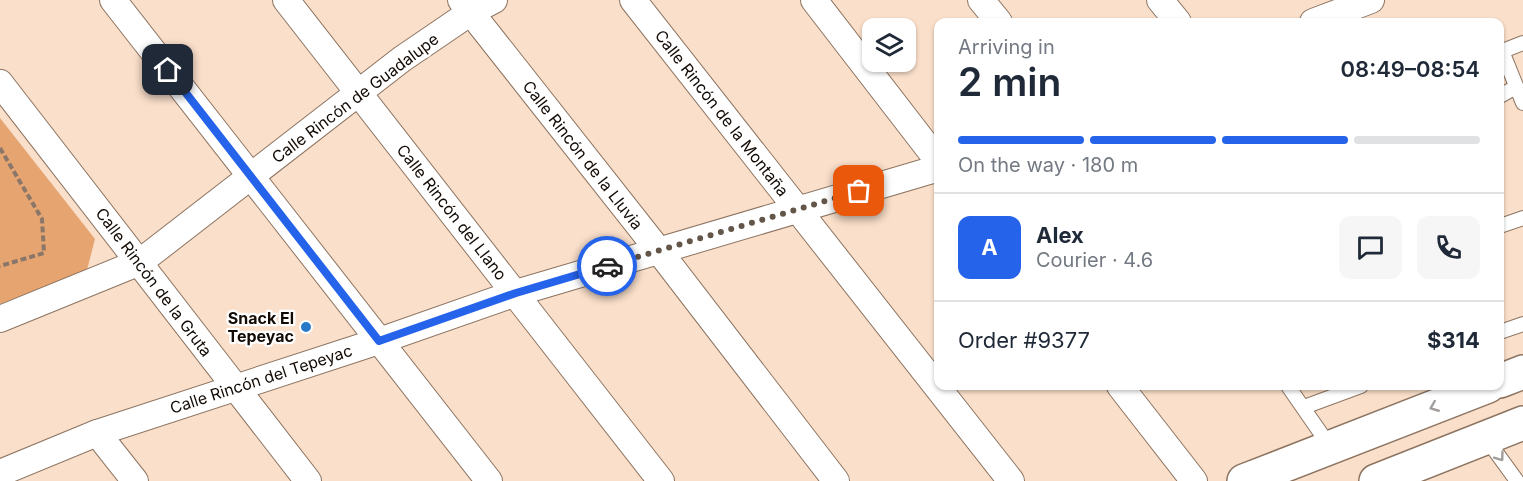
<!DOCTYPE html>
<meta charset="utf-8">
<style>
:root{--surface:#fff;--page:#f6f6f7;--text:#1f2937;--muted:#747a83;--line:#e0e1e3;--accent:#2563eb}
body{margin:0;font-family:Inter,sans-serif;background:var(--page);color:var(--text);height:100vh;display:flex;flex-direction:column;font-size:22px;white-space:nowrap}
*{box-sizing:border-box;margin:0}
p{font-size:20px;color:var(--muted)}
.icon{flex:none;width:33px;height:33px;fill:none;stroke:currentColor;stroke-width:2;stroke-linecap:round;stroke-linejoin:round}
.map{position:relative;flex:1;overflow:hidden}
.sheet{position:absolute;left:934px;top:18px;width:570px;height:372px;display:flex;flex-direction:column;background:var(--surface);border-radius:12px;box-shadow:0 2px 4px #0004}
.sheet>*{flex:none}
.buttons{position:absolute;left:862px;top:18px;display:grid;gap:12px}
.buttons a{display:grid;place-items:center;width:54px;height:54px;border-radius:12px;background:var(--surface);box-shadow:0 2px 4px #0004;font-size:30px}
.pin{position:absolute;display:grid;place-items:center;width:51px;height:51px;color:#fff;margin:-26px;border-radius:12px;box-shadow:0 3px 9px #0006}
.courier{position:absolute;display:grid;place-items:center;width:60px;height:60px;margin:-30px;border:4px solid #2563eb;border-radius:50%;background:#fff;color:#222;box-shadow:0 2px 8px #0007}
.overview em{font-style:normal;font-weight:600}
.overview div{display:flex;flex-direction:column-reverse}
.overview{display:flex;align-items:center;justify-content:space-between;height:102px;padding:0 24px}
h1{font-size:39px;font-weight:600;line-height:45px}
.bar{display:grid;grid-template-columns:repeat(4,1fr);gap:9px 6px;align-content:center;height:72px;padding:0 24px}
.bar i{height:8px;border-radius:4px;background:var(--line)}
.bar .active{background:var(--accent)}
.bar p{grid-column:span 4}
.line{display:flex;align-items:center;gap:15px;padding:0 24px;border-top:2px solid var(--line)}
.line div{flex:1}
.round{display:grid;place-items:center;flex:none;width:63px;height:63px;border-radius:12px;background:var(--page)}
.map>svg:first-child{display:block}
</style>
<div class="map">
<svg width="1523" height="481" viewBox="0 0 1523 481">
<rect width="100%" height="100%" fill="#fadfca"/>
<!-- green -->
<path fill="#e5a470" d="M 0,118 L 95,239 L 87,270 L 0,304 Z"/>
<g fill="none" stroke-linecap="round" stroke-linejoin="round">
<!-- service casing -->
<g stroke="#8c7461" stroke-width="16">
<g id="service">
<path d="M 1502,51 L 1523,103"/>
<path d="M 1500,52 L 1523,43"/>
<path d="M 1500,96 L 1516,87"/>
<path d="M 1500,226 L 1523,218"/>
<path d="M 1500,332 L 1523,324"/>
<path d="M 1288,386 L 1331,448"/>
<path d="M 1304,407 L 1361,386"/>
<path d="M 1485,437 L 1517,481"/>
</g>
</g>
<!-- minor casing -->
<g stroke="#8c7461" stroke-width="28">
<g id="minor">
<path d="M 113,0 L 489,481"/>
<path d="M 286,0 L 661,481"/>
<path d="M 461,0 L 659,251 L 836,481"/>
<path d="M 633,0 L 1011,481"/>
<path d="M 814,0 L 939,162"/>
<path d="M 981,0 L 999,22"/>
<path d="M 1160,0 L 1178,22"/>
<path d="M 1313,22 L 1371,0"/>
<path d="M 0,83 L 308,481"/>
<path d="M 0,319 L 140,262 L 402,59 L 471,12 L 494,0"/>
<path d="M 1120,386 L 1194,481"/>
<path d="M 97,433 L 135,481"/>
<path d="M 0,473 L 97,433 L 379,341 L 516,293 L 939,168"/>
</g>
</g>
<!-- secondary casing -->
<g stroke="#8c7461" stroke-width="36">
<g id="secondary">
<path d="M 1500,381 L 1523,372"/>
<path d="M 1244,481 L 1488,386"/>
<path d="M 1376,481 L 1523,423"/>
</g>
</g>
<!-- path -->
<path stroke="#8a776a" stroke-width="4" stroke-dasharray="6 3" stroke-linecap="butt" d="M 0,148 L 42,219 L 44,253 L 0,266"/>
<!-- service -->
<use href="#service" stroke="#fff" stroke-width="14"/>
<!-- minor -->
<use href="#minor" stroke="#fff" stroke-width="26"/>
<!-- secondary -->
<use href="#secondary" stroke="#fff" stroke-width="33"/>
</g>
<!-- one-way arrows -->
<defs><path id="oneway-chevron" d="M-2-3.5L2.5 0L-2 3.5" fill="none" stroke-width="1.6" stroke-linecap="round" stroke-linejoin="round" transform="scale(1.5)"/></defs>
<g stroke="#a19d9b">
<use href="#oneway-chevron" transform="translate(1434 407) rotate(158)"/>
<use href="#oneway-chevron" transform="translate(1500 457) rotate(54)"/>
</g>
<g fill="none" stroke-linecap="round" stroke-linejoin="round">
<!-- done -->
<path stroke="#645549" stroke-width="6" stroke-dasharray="0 10.8" d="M 607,266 L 859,191"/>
<!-- route -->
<path stroke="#2563eb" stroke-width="8" d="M 168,70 L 379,341 L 516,293 L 607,266"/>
</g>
<!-- markers -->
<circle fill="#2979c8" stroke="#fff" stroke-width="2" cx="306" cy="327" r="6"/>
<g text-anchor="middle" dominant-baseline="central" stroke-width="4.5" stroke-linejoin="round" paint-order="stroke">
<!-- street labels -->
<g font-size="16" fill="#130a04" stroke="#fff">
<text transform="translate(355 98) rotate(-37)">Calle Rincón de Guadalupe</text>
<text transform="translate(722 113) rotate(52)">Calle Rincón de la Montaña</text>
<text transform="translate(583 155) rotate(52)">Calle Rincón de la Lluvia</text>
<text transform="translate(452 212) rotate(52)">Calle Rincón del Llano</text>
<text transform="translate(154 282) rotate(53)">Calle Rincón de la Gruta</text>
<text transform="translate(261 379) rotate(-18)">Calle Rincón del Tepeyac</text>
</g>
<!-- poi labels -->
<g font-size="16" font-weight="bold" fill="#130a04" stroke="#fff" text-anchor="end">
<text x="294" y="318">Snack El<tspan x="294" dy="18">Tepeyac</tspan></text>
</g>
</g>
</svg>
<div class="buttons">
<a><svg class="icon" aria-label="layers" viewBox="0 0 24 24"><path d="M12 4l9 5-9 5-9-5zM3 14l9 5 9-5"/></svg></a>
</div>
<div class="pin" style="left:859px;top:191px;background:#ea580c"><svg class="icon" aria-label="bag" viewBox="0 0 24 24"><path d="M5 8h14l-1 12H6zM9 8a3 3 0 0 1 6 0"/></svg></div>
<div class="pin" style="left:168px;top:70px;background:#1f2937"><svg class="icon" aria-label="home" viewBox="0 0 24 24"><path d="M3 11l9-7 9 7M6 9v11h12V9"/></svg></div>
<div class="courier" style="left:607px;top:266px"><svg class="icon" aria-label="car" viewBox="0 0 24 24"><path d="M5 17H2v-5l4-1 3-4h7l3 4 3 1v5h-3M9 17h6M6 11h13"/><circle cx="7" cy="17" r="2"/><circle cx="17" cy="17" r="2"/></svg></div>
<section class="sheet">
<div class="overview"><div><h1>2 min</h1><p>Arriving in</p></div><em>08:49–08:54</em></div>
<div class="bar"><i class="active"></i><i class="active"></i><i class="active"></i><i></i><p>On the way · 180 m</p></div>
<div class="line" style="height:108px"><b class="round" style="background:var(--accent);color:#fff">A</b><div><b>Alex</b><p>Courier · 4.6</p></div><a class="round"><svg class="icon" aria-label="chat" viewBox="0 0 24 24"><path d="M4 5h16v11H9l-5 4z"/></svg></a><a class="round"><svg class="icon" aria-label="phone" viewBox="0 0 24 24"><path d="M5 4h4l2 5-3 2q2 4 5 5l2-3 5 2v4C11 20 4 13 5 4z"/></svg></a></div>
<div class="line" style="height:78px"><div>Order #9377</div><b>$314</b></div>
</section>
</div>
